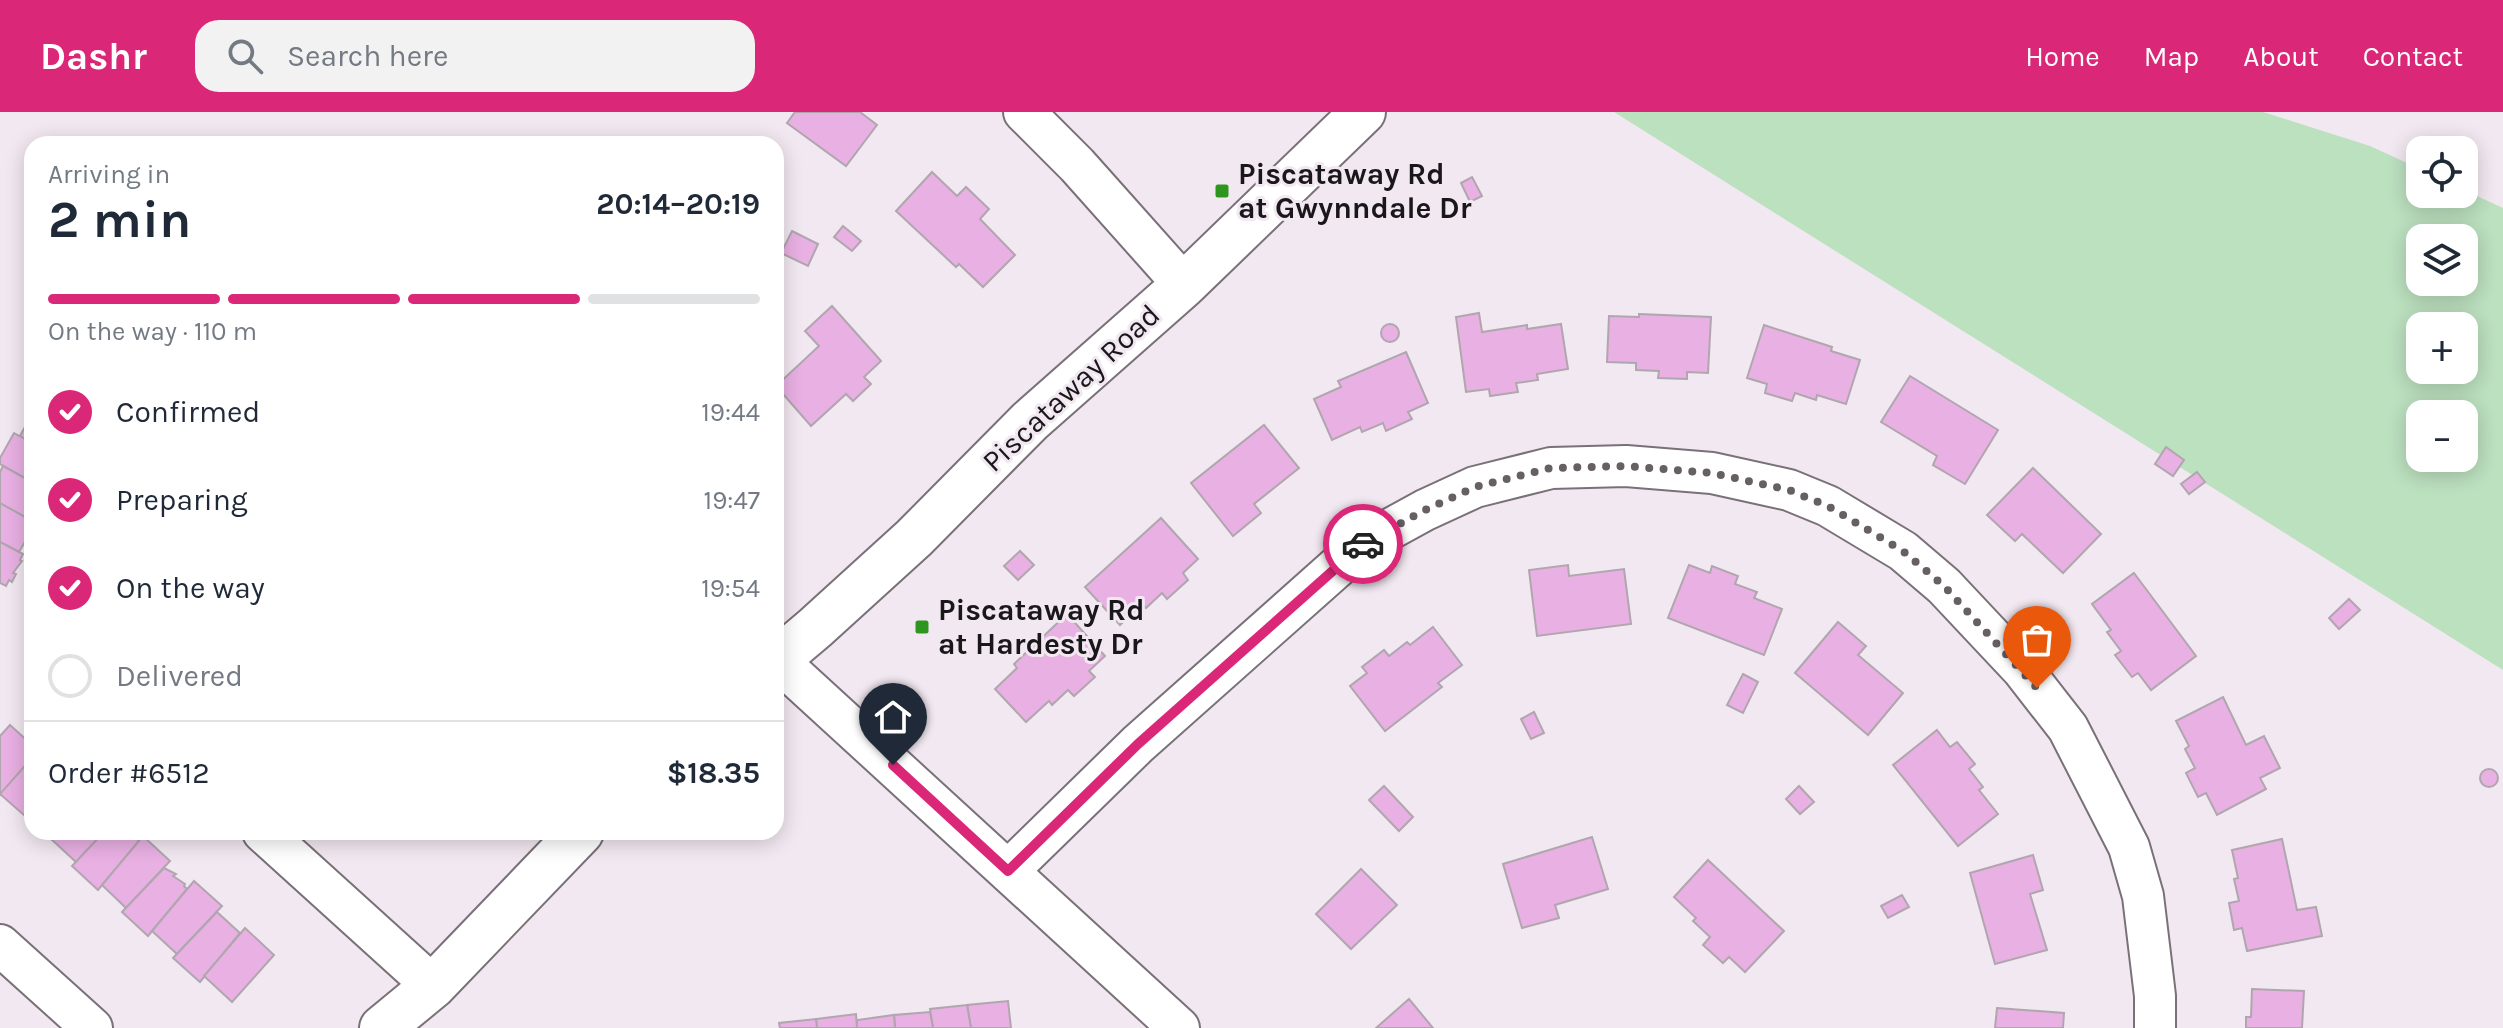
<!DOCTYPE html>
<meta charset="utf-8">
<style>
:root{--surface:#fff;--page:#f2f2f3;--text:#1f2937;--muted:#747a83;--line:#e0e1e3;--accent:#db2777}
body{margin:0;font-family:Karla,sans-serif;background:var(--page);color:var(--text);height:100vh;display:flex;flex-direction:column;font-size:30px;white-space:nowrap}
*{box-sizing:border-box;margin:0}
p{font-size:26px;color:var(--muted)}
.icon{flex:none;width:44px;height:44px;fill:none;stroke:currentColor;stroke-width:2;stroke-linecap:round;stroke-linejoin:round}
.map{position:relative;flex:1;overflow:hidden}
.drawer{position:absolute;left:24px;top:24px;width:760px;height:704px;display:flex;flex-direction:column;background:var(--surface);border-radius:24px;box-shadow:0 4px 20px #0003}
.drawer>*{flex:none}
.controls{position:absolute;left:2406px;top:24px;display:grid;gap:16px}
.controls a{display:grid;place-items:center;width:72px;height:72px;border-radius:16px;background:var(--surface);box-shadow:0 4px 20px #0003;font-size:40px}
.pin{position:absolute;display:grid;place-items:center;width:68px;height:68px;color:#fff;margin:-82px -34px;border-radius:50% 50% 50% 0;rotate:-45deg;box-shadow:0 0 8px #0007}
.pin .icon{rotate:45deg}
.courier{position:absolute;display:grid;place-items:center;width:80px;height:80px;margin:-40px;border:6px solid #db2777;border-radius:50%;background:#fff;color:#222;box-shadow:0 2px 10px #0007}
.headline em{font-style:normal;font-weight:700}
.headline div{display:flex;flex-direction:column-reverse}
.headline{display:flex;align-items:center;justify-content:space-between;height:136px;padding:0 24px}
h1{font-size:52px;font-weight:700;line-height:60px}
.bar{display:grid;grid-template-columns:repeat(4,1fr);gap:12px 8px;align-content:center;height:96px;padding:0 24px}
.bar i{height:10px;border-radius:6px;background:var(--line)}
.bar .on{background:var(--accent)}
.bar p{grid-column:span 4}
.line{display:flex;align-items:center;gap:20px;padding:0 24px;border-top:2px solid var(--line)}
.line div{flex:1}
ol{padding:0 24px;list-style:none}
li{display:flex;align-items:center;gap:24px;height:88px}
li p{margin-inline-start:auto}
li .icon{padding:8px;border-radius:50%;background:var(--accent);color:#fff;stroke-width:4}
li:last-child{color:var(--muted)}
li i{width:44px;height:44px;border:4px solid var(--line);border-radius:50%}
header{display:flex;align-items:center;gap:48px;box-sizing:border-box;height:112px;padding:0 40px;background:var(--accent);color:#fff}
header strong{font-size:38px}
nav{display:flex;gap:44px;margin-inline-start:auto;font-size:28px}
.search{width:560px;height:72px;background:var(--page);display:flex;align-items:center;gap:20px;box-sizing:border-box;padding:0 28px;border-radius:24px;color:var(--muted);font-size:30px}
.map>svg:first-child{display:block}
</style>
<header>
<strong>Dashr</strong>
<div class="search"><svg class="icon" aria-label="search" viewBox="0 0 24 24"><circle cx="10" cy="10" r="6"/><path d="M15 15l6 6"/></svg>Search here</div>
<nav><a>Home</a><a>Map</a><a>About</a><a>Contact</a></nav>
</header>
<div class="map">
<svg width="2503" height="916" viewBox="0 0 2503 916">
<rect width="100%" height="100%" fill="#f2e8f1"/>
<!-- green -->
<path fill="#bce1bf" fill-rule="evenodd" d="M 1614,0 L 2263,0 L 2370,34 L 2420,57 L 2420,82 L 2464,82 L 2464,78 L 2503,96 L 2503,558 ZM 2420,126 L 2464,126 L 2464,170 L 2420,170 ZM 2420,214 L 2464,214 L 2464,258 L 2420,258 ZM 2420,302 L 2464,302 L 2464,346 L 2420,346 Z"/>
<!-- building -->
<g fill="#e9b0e3" stroke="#b0a6ae" stroke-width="2">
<path d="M 795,0 L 860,0 L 877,13 L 846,54 L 787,11 Z"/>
<path d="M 932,60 L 957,84 L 966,75 L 989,97 L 980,107 L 1015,143 L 983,175 L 959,152 L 956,155 L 896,99 Z"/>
<path d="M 1472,65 L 1482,84 L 1470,90 L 1461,71 Z"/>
<path d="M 843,114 L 861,129 L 852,139 L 834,125 Z"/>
<path d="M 792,119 L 818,132 L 808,154 L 781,141 Z"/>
<path d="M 832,194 L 881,249 L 864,265 L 871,272 L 853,289 L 846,282 L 811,314 L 776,274 L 819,234 L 805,219 Z"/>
<path d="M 1479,201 L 1482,220 L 1527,213 L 1527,217 L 1561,212 L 1568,257 L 1537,262 L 1538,268 L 1516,271 L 1518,280 L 1490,284 L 1489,277 L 1466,280 L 1456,205 Z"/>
<path d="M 1639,202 L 1711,205 L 1708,261 L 1687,260 L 1687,267 L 1658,266 L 1659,259 L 1636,258 L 1636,251 L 1607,250 L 1609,204 L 1639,205 Z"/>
<circle cx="1390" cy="221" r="9"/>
<path d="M 1764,213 L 1832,235 L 1831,239 L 1860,248 L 1846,292 L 1817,283 L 1816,288 L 1795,281 L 1792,289 L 1765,281 L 1767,272 L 1747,266 Z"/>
<path d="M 1406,240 L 1428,291 L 1408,300 L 1412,307 L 1386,319 L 1383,311 L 1362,320 L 1360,315 L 1332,328 L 1314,287 L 1341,275 L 1338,269 Z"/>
<path d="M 1910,264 L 1998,318 L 1965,372 L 1933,353 L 1937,344 L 1881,310 Z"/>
<path d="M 32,302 L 32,331 L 20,324 Z"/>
<path d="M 1264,313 L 1299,356 L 1254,392 L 1261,401 L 1233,424 L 1191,371 Z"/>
<path d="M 14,321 L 32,331 L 32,370 L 0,352 L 0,346 Z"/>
<path d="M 2166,335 L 2184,348 L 2173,364 L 2155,352 Z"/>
<path d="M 3,354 L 32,370 L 32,409 L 0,391 L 0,360 Z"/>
<path d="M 2033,356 L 2101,422 L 2063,461 L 2022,422 L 2015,429 L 1987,403 Z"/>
<path d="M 2197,360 L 2205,370 L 2189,382 L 2181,372 Z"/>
<path d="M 0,391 L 32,409 L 32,418 L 19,440 L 0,430 Z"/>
<path d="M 1161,406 L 1198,447 L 1183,461 L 1188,468 L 1167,487 L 1162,481 L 1146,496 L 1142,492 L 1120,513 L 1085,475 Z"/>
<path d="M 0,430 L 23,442 L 20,448 L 22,449 L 13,461 L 16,462 L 12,470 L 9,468 L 6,474 L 0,471 Z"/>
<path d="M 1020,439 L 1034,453 L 1018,468 L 1004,454 Z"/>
<path d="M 1568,453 L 1569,464 L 1624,457 L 1631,512 L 1537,524 L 1529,458 Z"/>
<path d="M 1689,453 L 1710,461 L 1712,454 L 1738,464 L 1735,472 L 1757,480 L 1754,486 L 1782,497 L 1764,543 L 1668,506 Z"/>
<path d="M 2134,461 L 2196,544 L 2151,578 L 2138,561 L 2132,565 L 2115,543 L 2121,539 L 2107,520 L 2111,518 L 2092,492 Z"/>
<path d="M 2349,487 L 2360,498 L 2339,517 L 2329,506 Z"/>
<path d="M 1067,502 L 1105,544 L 1089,559 L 1095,565 L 1074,584 L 1068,578 L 1052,593 L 1049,589 L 1026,610 L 995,577 L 1017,556 L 1014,552 Z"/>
<path d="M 1838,510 L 1866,534 L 1858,543 L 1903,581 L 1868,623 L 1795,561 Z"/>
<path d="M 1433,515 L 1462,553 L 1438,571 L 1442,575 L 1385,619 L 1350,574 L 1367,561 L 1362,555 L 1384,538 L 1389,544 L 1407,530 L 1410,533 Z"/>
<path d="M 1743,562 L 1758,570 L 1743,601 L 1727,593 Z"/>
<path d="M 2223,585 L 2246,633 L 2264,624 L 2280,656 L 2260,666 L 2266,677 L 2217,703 L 2206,681 L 2198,685 L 2186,661 L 2195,656 L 2185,637 L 2189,634 L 2176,609 Z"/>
<path d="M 1534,600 L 1544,621 L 1531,627 L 1521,607 Z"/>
<path d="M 10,613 L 32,633 L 32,646 L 0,683 L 0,624 Z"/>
<path d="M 1937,618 L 1950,635 L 1957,630 L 1975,652 L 1969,657 L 1983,675 L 1979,678 L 1998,702 L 1958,734 L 1893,653 Z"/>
<path d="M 32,646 L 32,697 L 25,704 L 0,682 Z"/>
<circle cx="2489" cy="666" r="9"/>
<path d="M 1384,674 L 1413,705 L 1399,719 L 1369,688 Z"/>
<path d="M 1799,674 L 1814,690 L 1800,702 L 1786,687 Z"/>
<path d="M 57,720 L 104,720 L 76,750 L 51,727 Z"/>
<path d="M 104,720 L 128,720 L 139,729 L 98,778 L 72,754 Z"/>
<path d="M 143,724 L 170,749 L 126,796 L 102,773 Z"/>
<path d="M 1592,725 L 1608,777 L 1555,793 L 1559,806 L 1522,816 L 1503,752 Z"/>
<path d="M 2282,727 L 2297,798 L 2316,795 L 2322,824 L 2247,839 L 2242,816 L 2234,818 L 2229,791 L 2239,789 L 2234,767 L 2238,766 L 2232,738 Z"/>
<path d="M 2033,743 L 2043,778 L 2030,782 L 2047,838 L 1995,852 L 1970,761 Z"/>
<path d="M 1708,748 L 1784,819 L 1745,860 L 1729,845 L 1723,851 L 1703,833 L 1710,825 L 1693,809 L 1696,806 L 1674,785 Z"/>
<path d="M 164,756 L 176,762 L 173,764 L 185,772 L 184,774 L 187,777 L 148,824 L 122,800 Z"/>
<path d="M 1361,757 L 1397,793 L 1351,837 L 1316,802 Z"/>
<path d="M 194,769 L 222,794 L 177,842 L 152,819 Z"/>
<path d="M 1902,783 L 1909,795 L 1888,806 L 1881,794 Z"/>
<path d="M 217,800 L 240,821 L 200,870 L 173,846 Z"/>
<path d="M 245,816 L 274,843 L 232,890 L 204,864 Z"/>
<path d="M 2252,877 L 2304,879 L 2302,916 L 2246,916 L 2246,905 L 2251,905 Z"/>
<path d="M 1409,887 L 1433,916 L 1376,916 Z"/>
<path d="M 1008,889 L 1011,916 L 971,916 L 967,893 Z"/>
<path d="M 967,893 L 971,916 L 933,916 L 930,897 Z"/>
<path d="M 1997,896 L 2064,901 L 2063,916 L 1995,916 Z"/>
<path d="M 930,900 L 933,916 L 895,916 L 894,903 Z"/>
<path d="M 856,902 L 857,916 L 817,916 L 816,907 Z"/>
<path d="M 894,903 L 895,916 L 857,916 L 857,908 Z"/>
<path d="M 816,907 L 817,916 L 780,916 L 779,911 Z"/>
</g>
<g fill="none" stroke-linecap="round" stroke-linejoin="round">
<!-- minor casing -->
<g stroke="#797078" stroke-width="44">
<g id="minor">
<path d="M 1024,0 L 1077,53 L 1184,173"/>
<path d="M 776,547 L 1179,916"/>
<path d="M 263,720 L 433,874"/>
<path d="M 1008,759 L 1138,632 L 1363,432 L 1425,398 L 1475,375 L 1551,356 L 1626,354 L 1712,361 L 1789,378 L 1828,394 L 1903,439 L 1944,474 L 2022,557 L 2068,616 L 2129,735 L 2143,784 L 2155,884 L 2155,916"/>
<path d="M 0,833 L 92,916"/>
</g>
</g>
<!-- major casing -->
<g stroke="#797078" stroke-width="48">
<g id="major">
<path d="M 776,549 L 815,516 L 914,426 L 1030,309 L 1184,173 L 1363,0"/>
<path d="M 382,916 L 433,874 L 581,720"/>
</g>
</g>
<!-- minor -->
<use href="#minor" stroke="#fff" stroke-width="40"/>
<!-- major -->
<use href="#major" stroke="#fff" stroke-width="44"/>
</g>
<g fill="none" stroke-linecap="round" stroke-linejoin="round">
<!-- done -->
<path stroke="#666065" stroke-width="8" stroke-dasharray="0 14.4" d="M 1363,432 L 1425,398 L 1475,375 L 1551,356 L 1626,354 L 1712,361 L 1789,378 L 1808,386 L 1828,394 L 1903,439 L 1944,474 L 2037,576"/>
<!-- route -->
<path stroke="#db2777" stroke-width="10" d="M 893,653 L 1008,759 L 1138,632 L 1363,432"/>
</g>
<!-- markers -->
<g fill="#2e961f" stroke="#f2e8f1" stroke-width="3">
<rect x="1214" y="71" width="16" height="16" rx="4"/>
<rect x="914" y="507" width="16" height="16" rx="4"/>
</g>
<g text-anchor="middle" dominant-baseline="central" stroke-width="6" stroke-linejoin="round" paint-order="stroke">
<!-- poi labels -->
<g font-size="30" font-weight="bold" fill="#1a171a" stroke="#f2e8f1" text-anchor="start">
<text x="1238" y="62">Piscataway Rd<tspan x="1238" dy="34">at Gwynndale Dr</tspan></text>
<text x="938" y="498">Piscataway Rd<tspan x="938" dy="34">at Hardesty Dr</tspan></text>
</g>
<!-- street labels -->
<g font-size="30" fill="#1a171a" stroke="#f2e8f1">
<text transform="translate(1071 276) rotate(-43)">Piscataway Road</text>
</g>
</g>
</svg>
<div class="controls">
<a><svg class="icon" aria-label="locate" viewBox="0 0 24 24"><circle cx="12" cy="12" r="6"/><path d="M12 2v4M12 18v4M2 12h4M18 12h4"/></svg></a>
<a><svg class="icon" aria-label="layers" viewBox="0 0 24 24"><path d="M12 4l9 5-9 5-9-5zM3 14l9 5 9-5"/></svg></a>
<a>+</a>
<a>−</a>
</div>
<div class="pin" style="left:2037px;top:576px;background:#ea580c"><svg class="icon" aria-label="bag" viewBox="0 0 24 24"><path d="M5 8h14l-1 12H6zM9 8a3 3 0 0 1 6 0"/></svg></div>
<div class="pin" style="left:893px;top:653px;background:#1f2937"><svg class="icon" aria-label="home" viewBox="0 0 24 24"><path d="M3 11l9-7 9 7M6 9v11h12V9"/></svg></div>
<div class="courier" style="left:1363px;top:432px"><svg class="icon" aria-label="car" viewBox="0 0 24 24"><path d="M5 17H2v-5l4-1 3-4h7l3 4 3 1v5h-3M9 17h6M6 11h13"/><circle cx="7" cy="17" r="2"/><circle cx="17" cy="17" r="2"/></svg></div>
<section class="drawer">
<div class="headline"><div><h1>2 min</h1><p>Arriving in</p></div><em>20:14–20:19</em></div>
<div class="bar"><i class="on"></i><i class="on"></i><i class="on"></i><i></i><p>On the way · 110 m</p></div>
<ol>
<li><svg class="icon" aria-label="check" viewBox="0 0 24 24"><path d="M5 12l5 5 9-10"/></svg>Confirmed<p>19:44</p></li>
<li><svg class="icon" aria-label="check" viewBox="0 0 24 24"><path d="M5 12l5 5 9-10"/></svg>Preparing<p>19:47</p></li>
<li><svg class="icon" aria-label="check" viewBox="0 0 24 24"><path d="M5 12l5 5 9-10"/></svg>On the way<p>19:54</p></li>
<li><i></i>Delivered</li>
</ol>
<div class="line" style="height:104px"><div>Order #6512</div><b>$18.35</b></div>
</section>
</div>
